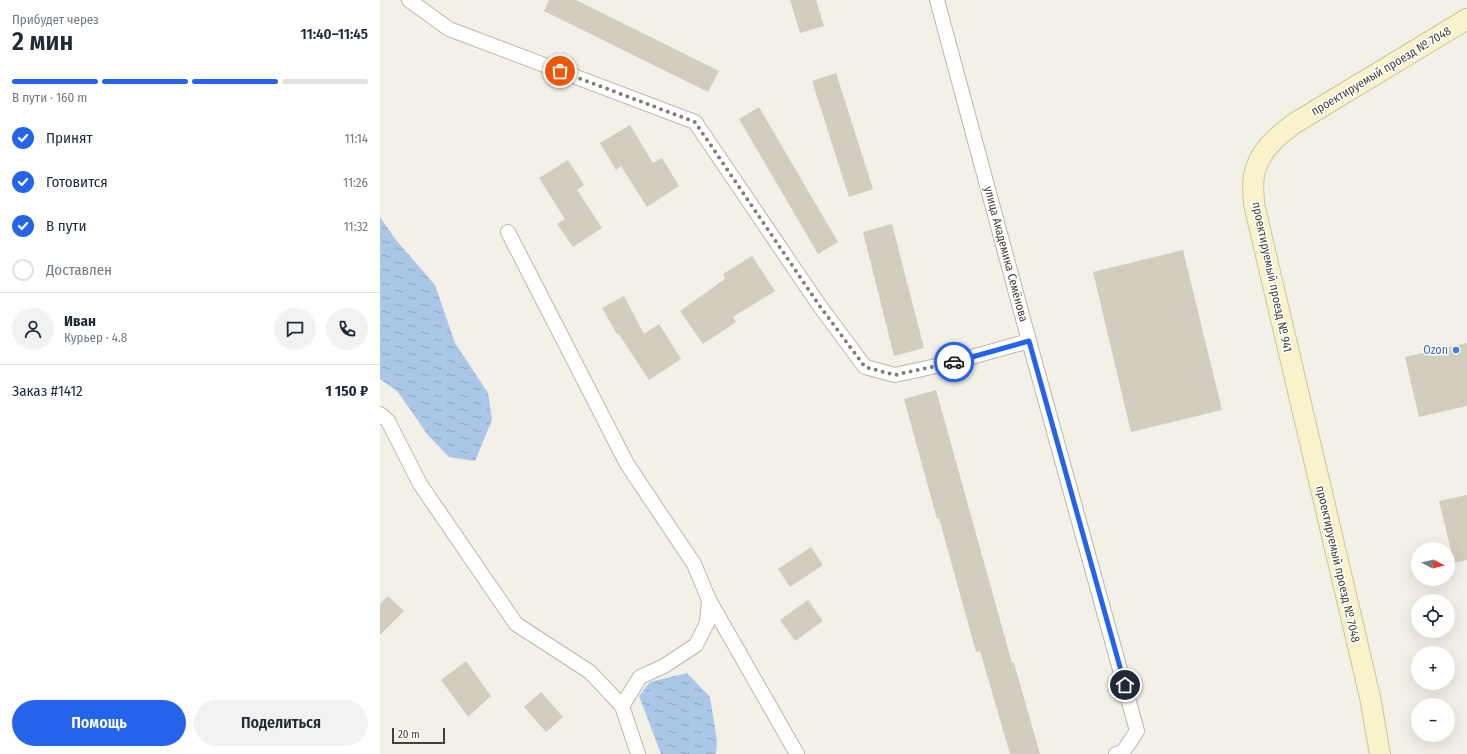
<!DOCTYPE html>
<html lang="ru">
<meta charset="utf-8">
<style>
:root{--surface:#fff;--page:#f2f2f3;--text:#1f2937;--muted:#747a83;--line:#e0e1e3;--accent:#2563eb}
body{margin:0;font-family:"Fira Sans Condensed",sans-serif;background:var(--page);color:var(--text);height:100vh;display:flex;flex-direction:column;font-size:15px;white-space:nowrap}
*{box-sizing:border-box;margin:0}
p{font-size:13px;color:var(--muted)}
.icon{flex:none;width:22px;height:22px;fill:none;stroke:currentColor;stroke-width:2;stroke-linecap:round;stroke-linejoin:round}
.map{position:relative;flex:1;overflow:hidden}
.details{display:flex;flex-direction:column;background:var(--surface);width:380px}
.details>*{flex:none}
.needle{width:26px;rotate:97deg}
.fabs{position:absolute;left:1031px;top:542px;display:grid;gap:8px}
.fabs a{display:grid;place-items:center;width:44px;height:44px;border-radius:50%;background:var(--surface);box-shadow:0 4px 16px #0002;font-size:20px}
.scale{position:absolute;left:12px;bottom:10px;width:53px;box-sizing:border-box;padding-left:4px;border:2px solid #444137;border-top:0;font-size:11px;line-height:14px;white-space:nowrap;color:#444137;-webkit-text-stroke:3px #fff;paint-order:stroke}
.pin{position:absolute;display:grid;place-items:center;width:34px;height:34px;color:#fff;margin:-17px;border:2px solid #fff;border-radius:50%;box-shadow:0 1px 4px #0007}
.courier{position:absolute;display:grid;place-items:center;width:40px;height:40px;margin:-20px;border:3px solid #2563eb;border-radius:50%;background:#fff;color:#222;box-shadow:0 1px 5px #0007}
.overview em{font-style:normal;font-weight:600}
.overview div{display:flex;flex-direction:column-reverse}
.overview{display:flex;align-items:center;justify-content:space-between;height:68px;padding:0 12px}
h1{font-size:26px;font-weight:600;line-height:30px}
.bar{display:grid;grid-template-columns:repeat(4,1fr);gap:6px 4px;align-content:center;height:48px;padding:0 12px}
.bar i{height:5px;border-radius:3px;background:var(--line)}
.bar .selected{background:var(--accent)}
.bar p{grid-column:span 4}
.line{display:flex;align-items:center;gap:10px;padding:0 12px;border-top:1px solid var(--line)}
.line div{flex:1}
.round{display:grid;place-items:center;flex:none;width:42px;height:42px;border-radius:21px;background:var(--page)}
ol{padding:0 12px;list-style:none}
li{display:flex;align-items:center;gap:12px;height:44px}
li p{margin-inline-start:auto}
li .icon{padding:4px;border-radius:50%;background:var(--accent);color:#fff;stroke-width:4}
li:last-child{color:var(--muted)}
li i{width:22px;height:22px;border:2px solid var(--line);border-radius:50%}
.cta{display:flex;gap:8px;margin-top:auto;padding:8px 12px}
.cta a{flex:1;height:46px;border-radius:24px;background:var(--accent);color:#fff;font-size:16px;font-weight:600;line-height:46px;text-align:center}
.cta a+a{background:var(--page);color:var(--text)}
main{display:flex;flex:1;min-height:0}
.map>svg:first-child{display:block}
</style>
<main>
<section class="details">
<div class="overview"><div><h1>2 мин</h1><p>Прибудет через</p></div><em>11:40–11:45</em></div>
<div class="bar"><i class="selected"></i><i class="selected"></i><i class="selected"></i><i></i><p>В пути · 160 m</p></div>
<ol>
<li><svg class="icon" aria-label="check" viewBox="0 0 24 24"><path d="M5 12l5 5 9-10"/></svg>Принят<p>11:14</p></li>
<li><svg class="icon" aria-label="check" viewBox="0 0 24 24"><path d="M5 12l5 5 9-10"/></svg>Готовится<p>11:26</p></li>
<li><svg class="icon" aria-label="check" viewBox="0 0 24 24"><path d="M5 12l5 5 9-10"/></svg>В пути<p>11:32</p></li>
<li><i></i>Доставлен</li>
</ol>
<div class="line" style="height:72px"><a class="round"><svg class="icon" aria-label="person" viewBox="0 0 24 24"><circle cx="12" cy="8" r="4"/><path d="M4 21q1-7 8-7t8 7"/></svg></a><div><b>Иван</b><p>Курьер · 4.8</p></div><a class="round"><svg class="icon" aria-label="chat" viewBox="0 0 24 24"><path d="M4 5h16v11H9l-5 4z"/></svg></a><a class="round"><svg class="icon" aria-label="phone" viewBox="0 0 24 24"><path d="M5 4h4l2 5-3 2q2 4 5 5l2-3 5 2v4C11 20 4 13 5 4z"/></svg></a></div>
<div class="line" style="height:52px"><div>Заказ #1412</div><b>1 150 ₽</b></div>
<div class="cta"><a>Помощь</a><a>Поделиться</a></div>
</section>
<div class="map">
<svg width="1087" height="754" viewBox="0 0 1087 754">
<defs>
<pattern id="water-ripples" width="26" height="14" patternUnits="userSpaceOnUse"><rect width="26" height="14" fill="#aac7e8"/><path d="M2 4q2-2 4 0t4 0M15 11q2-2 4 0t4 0" fill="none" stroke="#8ca3bd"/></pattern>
</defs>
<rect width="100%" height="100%" fill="#f2f0e7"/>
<!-- water -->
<g fill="url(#water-ripples)">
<path d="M 0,217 L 16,240 L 55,285 L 75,343 L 108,393 L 112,420 L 95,461 L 69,457 L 47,434 L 18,392 L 0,379 Z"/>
<path d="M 307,673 L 330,697 L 337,741 L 336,754 L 281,754 L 259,696 L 270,682 Z"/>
</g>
<!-- building -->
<g fill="#d2cdbe">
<path d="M 169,0 L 196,0 L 339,71 L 328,92 L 164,11 Z"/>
<path d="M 410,0 L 436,0 L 444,26 L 420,33 Z"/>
<path d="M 456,73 L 493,189 L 469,197 L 432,81 Z"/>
<path d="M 379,107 L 458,242 L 438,254 L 359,119 Z"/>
<path d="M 250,125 L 273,163 L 282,158 L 299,186 L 267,207 L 241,166 L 236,170 L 220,143 Z"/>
<path d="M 188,160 L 204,185 L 197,190 L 222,228 L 193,247 L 177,224 L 185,219 L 159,178 Z"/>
<path d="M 512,224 L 544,348 L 514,356 L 483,232 Z"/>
<path d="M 803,250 L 842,410 L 751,432 L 713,272 Z"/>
<path d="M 372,256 L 395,291 L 353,317 L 356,322 L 323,344 L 300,311 L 345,279 L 343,274 Z"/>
<path d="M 244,296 L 264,334 L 279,324 L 301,359 L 269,380 L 238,333 L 237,334 L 222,308 Z"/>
<path d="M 1087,343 L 1087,406 L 1039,417 L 1025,357 Z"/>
<path d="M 556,390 L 632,663 L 634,663 L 660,754 L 630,754 L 600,651 L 596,652 L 559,518 L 557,519 L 524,399 Z"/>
<path d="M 1087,495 L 1087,560 L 1074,563 L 1059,501 Z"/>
<path d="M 431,547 L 443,565 L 410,587 L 398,569 Z"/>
<path d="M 8,596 L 24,611 L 0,635 L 0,604 Z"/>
<path d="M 428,600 L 443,621 L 415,641 L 400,620 Z"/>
<path d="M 86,661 L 111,696 L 88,717 L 61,680 Z"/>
<path d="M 161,692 L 183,717 L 166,732 L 144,707 Z"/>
</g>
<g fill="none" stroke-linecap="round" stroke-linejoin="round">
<!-- minor casing -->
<g stroke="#bcb8ab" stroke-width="16">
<g id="minor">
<path d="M 29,0 L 69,29 L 315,122 L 439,305 L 485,367 L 515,375 L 570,363 L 649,341"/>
<path d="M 557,0 L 649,341 L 757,731 L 743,752 L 736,754"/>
<path d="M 128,232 L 247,464 L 314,564 L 329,600 L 327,623 L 316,645 L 284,666 L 260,677 L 242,706 L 258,754"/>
<path d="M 0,414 L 8,421 L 40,484 L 136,624 L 210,672 L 242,706"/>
<path d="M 329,600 L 417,754"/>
</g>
</g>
<!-- secondary casing -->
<g stroke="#ccc59c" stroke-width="22">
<path id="secondary" d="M 1000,754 L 990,697 L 874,204 C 874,195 872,184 874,176 C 878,152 896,137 915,123 L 1087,19"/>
</g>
<!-- minor -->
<use href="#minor" stroke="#fff" stroke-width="14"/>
<!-- secondary -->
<use href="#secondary" stroke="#f8f3cb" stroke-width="20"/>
</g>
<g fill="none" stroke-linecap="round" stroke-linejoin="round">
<!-- done -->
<path stroke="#817e75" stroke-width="4" stroke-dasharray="0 7.2" d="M 180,71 L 315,122 L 439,305 L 485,367 L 515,375 L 574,362"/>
<!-- route -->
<path stroke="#2563eb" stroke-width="5" d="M 574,362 L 649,341 L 745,685"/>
</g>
<!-- markers -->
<circle fill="#3f7fe0" stroke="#fff" stroke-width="1.5" cx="1076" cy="350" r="4"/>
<g text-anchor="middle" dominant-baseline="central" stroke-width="3" stroke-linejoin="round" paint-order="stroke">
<!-- street labels -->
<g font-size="12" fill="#444137" stroke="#fff">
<text transform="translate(1001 71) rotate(-31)">проектируемый проезд № 7048</text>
<text transform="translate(626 254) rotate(75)">улица Академика Семёнова</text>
<text transform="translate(892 277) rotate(78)">проектируемый проезд № 941</text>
<text transform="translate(958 564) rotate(77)">проектируемый проезд № 7048</text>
</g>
<!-- shop labels -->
<g font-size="12" fill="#366cbe" stroke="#fff" text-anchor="end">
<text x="1068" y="350">Ozon</text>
</g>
</g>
</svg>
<div class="fabs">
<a><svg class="needle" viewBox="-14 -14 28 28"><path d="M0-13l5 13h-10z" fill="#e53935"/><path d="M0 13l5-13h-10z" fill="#747a83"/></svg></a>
<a><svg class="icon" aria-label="locate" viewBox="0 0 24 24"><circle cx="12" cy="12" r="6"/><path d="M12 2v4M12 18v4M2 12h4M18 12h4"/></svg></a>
<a>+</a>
<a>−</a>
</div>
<div class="scale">20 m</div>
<div class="pin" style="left:180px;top:71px;background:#ea580c"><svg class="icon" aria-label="bag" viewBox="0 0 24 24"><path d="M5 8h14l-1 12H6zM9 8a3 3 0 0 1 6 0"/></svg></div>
<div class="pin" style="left:745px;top:685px;background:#1f2937"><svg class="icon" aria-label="home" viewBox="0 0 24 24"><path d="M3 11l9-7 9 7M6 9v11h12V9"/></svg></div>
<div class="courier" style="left:574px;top:362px"><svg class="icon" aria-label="car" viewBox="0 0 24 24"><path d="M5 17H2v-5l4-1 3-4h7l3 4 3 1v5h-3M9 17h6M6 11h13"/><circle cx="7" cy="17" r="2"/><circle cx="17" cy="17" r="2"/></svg></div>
</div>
</main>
